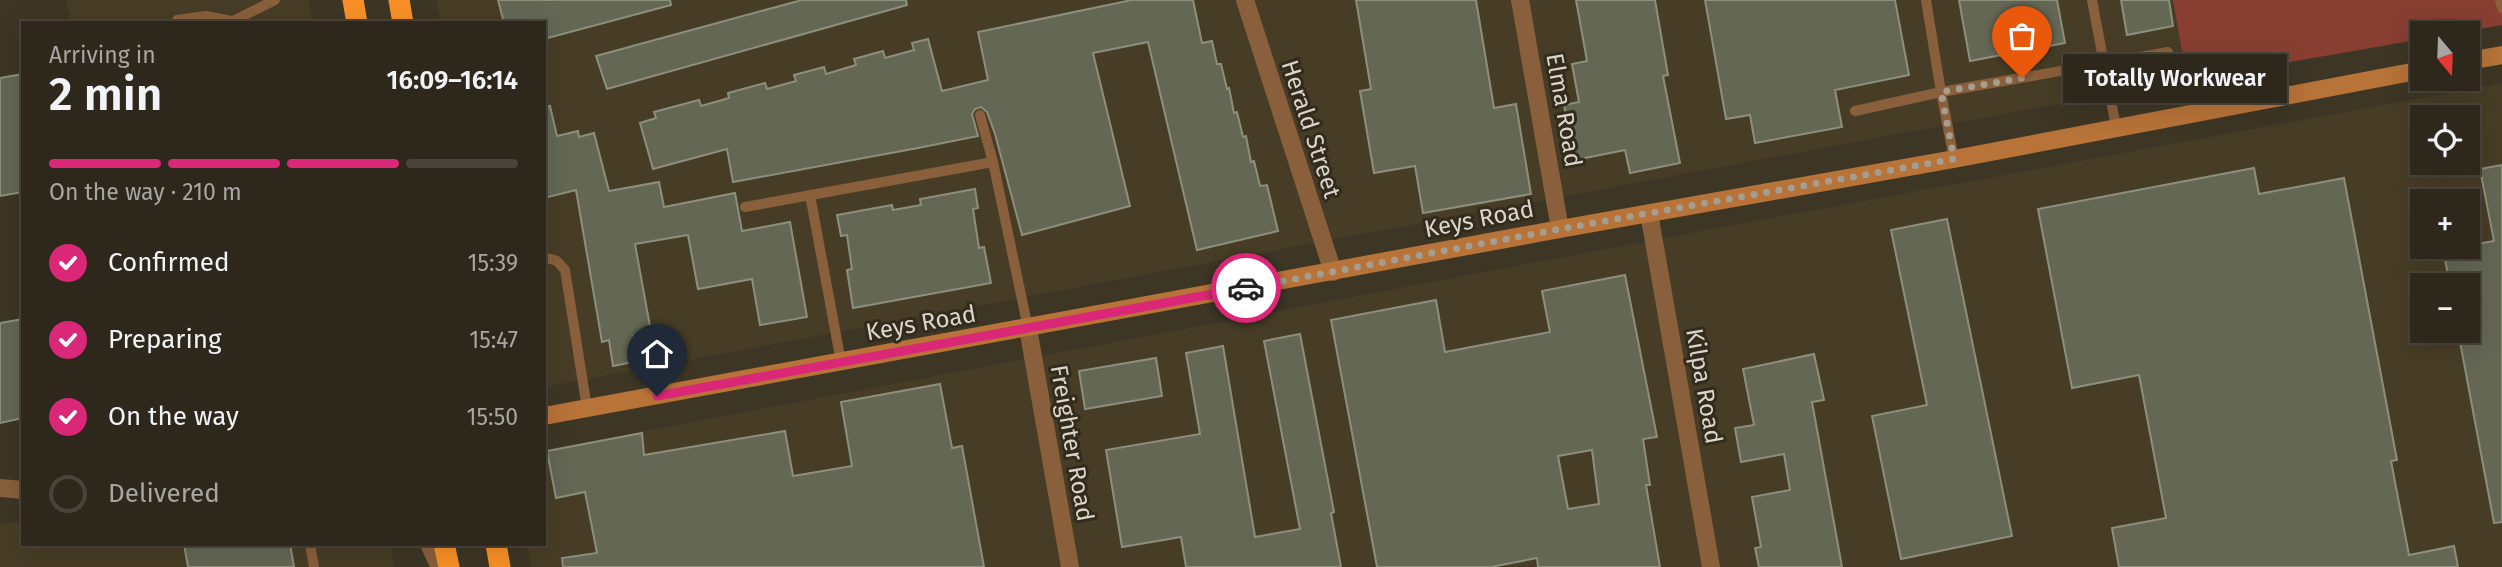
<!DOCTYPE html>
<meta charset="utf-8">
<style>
:root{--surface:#2e281c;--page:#363025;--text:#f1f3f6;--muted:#a7a6a3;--line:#49443b;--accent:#db2777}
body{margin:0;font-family:"Fira Sans",sans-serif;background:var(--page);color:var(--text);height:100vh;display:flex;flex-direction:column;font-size:26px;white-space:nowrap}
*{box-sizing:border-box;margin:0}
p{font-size:23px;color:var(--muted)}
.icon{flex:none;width:38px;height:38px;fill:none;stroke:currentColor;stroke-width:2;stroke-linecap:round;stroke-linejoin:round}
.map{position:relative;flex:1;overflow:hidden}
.side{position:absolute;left:21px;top:21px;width:525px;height:525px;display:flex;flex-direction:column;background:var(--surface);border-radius:0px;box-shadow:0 7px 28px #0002,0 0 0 2px var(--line)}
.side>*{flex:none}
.needle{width:46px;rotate:161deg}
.buttons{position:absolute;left:2410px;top:21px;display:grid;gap:14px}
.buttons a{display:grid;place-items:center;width:70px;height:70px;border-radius:0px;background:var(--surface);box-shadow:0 7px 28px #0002,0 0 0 2px var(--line);font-size:35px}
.pin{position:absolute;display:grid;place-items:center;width:60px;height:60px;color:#fff;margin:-72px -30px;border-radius:50% 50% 50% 0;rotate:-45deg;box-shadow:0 0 7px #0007}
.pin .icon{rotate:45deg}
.courier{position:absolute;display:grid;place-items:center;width:70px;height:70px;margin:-35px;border:5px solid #db2777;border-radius:50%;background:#fff;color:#222;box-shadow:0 2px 9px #0007}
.bubble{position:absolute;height:49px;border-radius:0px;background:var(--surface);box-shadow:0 7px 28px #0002,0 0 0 2px var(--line);font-size:23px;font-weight:600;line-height:49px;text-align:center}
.head em{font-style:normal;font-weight:600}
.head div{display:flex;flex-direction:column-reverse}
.head{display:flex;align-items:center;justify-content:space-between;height:119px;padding:0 28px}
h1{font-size:46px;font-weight:600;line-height:52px}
.bar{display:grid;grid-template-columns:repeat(4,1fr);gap:10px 7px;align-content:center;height:84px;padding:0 28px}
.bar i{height:9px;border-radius:5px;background:var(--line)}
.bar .active{background:var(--accent)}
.bar p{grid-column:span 4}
ol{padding:0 28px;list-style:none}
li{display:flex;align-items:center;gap:21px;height:77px}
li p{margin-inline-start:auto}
li .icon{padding:7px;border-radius:50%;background:var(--accent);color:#fff;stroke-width:4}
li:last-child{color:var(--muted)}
li i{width:38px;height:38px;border:4px solid var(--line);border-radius:50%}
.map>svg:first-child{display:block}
</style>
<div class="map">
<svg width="2502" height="567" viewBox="0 0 2502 567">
<rect width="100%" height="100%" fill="#3d3625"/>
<!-- built -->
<g fill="#473d26" fill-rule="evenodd">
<path d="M 66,0 L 308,0 L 313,23 L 71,23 Z"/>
<path d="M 436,0 L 2173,0 L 2187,80 L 544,387 L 544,23 L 440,23 Z"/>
<path d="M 2502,83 L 2502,567 L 531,567 L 527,544 L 544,544 L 544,450 L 1722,227 ZM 2422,117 L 2468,117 L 2468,163 L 2422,163 ZM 2422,201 L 2468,201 L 2468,247 L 2422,247 ZM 2422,285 L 2468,285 L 2468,331 L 2422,331 Z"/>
<path d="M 23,521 L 23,544 L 390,544 L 394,567 L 0,567 L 0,524 Z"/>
</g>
<!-- green -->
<path fill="#883f32" d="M 2173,0 L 2502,0 L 2502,25 L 2457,33 L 2422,33 L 2422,39 L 2187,80 Z"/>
<!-- building -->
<g fill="#646754" stroke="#8c8f7b" stroke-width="2" fill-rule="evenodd">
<path d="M 498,0 L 670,0 L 671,5 L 544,39 L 544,23 L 504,23 Z"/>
<path d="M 802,0 L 906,0 L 907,5 L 607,89 L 596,56 Z"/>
<path d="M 1132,0 L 1193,0 L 1202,43 L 1212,41 L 1217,64 L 1221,64 L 1227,89 L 1229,88 L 1234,113 L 1237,112 L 1243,137 L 1246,136 L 1251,162 L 1254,161 L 1260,186 L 1267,185 L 1278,231 L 1197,250 L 1148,42 L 1093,53 L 1130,206 L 1022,235 L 995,134 L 987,112 L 981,107 L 975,109 L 972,114 L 978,136 L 918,148 L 733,182 L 727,149 L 653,169 L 640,123 L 656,118 L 654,112 L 699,100 L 701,106 L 729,98 L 728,93 L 765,83 L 767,89 L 796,81 L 794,75 L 824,67 L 826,74 L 856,65 L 854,59 L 883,51 L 885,58 L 914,50 L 912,43 L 928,39 L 942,91 L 988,80 L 978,32 Z"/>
<path d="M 1356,0 L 1476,0 L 1494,108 L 1516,104 L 1531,194 L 1423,213 L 1415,166 L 1374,173 L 1360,91 L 1371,89 Z"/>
<path d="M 1576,0 L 1655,0 L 1668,75 L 1663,76 L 1680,163 L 1630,173 L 1625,150 L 1575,160 L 1564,105 L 1579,102 L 1572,64 L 1587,61 Z"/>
<path d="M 1705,0 L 1895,0 L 1909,75 L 1835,90 L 1842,127 L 1755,143 L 1750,115 L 1726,119 Z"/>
<path d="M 1959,0 L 2057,0 L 2065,43 L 1970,61 Z"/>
<path d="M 2121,0 L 2169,0 L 2173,26 L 2127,35 Z"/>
<path d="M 23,74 L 23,192 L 0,196 L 0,78 Z"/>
<path d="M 550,106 L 557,136 L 578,131 L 579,137 L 594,133 L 609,191 L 659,182 L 664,207 L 735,193 L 742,231 L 790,222 L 807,317 L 760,325 L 752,279 L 698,289 L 688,235 L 635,244 L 651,332 L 633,336 L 638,361 L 613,366 L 609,340 L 602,342 L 576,190 L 544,198 L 544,107 Z"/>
<path d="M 2502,165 L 2502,522 L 2494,523 L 2458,331 L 2468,331 L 2468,285 L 2450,285 L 2443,250 L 2494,241 L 2480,169 Z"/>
<path d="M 2254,168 L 2259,194 L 2344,178 L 2397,460 L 2391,461 L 2409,555 L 2454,546 L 2458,567 L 2119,567 L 2112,528 L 2166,518 L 2139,375 L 2072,388 L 2038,209 Z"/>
<path d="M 975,189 L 978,208 L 973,209 L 979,248 L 984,247 L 991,283 L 853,308 L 847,270 L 852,269 L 847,235 L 841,236 L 837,215 L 892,205 L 893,210 L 921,205 L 920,199 Z"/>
<path d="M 1947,219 L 2012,536 L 1901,559 L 1872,416 L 1927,405 L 1891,230 Z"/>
<path d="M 1625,275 L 1657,437 L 1643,439 L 1650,485 L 1646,485 L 1660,567 L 1538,567 L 1537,558 L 1491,567 L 1377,567 L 1331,320 L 1436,300 L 1445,352 L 1550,332 L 1542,291 ZM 1592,450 L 1599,504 L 1568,509 L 1558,456 Z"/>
<path d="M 23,319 L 23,418 L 0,423 L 0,323 Z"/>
<path d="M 1300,334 L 1334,512 L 1331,513 L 1341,567 L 1186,567 L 1181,537 L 1122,547 L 1106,450 L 1200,434 L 1186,353 L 1223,346 L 1255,537 L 1300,529 L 1264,341 Z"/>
<path d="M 1814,354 L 1824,400 L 1812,402 L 1842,567 L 1759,567 L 1755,548 L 1761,547 L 1752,497 L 1790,490 L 1784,454 L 1741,462 L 1735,428 L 1754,425 L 1743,369 Z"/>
<path d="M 1156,358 L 1162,396 L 1085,409 L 1079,371 Z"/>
<path d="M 940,384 L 952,448 L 962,446 L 984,567 L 563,567 L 562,558 L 597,553 L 585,492 L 556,498 L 547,451 L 642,433 L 644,455 L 785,431 L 793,476 L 852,466 L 841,402 Z"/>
<path d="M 184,544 L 290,544 L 294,567 L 188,567 Z"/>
</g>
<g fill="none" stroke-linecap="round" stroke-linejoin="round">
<!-- lane -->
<g stroke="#895f3c" stroke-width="10">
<path d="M 2092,0 L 2116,127"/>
<path d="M 2500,0 L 2502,8"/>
<path d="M 177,20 L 206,16 L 232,21"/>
<path d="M 229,23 L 275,0"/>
<path d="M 1855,111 L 1941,92 L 1926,0"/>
<path d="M 980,115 L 993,162 L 1028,328"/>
<path d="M 1954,159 L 1941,92 L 2168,52"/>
<path d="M 810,195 L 841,362"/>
<path d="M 745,207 L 993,162"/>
<path d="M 544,257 L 557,261 L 565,270 L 587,408"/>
<path d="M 310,544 L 314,567"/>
</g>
<!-- street -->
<g stroke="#895f3c" stroke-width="18">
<path d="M 1245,0 L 1333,272"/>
<path d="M 1520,0 L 1560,229"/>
<path d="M 1649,213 L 1711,567"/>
<path d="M 1028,328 L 1070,567"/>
<path d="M 0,488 L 23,490"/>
<path d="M 429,544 L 440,567"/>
</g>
<!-- secondary -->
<g stroke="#b77338" stroke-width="18">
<path d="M 2468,61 L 2502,55"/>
<path d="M 544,416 L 1560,229 L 1954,159 L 2422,70"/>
</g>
<!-- highway -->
<g stroke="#f89026" stroke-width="21">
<path d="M 353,0 L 357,23"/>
<path d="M 399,0 L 403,23"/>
<path d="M 444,544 L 449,567"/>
<path d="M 496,544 L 500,567"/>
</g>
</g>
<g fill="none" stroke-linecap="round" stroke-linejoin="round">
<!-- done -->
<path stroke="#a49e92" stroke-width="7" stroke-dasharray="0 12.6" d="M 1246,288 L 1560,229 L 1954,159 L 1941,92 L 2022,78"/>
<!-- route -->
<path stroke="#db2777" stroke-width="9" d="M 657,396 L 1246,288"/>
</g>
<g text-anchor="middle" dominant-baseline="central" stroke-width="6" stroke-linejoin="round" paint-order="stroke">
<!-- street labels -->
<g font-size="24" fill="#dbd6cc" stroke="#332c1c">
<text transform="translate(1564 110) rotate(80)">Elma Road</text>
<text transform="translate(1311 129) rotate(72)">Herald Street</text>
<text transform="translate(1479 219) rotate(-11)">Keys Road</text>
<text transform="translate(921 323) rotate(-10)">Keys Road</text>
<text transform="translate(1704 386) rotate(80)">Kilpa Road</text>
<text transform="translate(1072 443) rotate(80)">Freighter Road</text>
</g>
</g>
</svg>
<div class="buttons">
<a><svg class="needle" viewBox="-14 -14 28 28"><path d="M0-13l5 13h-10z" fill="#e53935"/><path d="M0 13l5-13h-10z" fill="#a7a6a3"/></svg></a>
<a><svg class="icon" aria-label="locate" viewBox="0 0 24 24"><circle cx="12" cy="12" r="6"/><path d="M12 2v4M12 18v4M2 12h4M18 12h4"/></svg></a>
<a>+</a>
<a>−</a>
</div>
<div class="pin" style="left:2022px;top:78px;background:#ea580c"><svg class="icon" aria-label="bag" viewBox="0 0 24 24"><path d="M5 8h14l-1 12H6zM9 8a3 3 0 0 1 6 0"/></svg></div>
<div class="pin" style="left:657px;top:396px;background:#1f2937"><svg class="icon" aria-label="home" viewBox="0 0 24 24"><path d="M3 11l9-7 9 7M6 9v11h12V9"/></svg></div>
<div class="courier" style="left:1246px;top:288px"><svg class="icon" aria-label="car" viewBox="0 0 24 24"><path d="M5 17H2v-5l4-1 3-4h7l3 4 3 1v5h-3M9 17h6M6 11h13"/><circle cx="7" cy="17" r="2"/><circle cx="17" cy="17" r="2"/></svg></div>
<div class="bubble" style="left:2063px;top:54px;width:224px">Totally Workwear</div>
<section class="side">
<div class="head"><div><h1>2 min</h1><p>Arriving in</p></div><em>16:09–16:14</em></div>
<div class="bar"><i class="active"></i><i class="active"></i><i class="active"></i><i></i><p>On the way · 210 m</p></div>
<ol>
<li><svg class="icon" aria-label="check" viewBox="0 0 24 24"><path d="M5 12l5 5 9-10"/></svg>Confirmed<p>15:39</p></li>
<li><svg class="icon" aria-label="check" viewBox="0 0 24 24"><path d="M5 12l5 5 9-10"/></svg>Preparing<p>15:47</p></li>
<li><svg class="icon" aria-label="check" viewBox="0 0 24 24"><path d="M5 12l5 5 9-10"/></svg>On the way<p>15:50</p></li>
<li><i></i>Delivered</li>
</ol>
</section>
</div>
